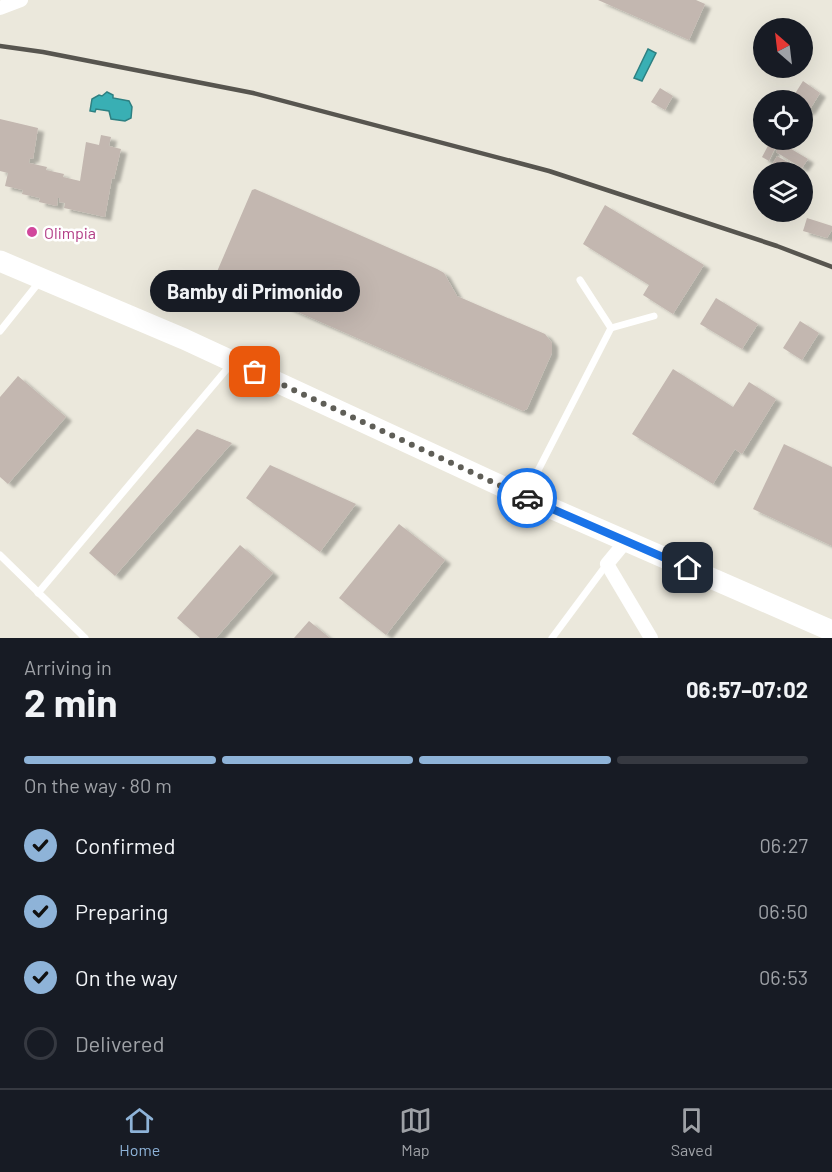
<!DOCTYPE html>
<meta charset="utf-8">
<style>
:root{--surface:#171b24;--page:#20242c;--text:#f1f3f6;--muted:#9ea1a6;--line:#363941;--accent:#8eb3d8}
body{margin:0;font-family:Barlow,sans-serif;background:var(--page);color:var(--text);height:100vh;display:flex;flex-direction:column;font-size:22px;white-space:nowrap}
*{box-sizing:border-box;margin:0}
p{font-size:20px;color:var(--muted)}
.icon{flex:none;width:33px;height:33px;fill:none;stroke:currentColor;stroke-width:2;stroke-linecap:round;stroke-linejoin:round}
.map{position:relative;height:638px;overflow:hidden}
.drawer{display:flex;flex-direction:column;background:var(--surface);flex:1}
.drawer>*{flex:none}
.needle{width:39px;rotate:332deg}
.buttons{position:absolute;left:753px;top:18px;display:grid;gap:12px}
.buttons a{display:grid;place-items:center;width:60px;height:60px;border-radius:50%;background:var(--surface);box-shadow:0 6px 24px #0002;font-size:30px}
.pin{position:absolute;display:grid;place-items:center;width:51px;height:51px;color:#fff;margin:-26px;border-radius:12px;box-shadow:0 3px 9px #0006}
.courier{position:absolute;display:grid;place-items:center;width:60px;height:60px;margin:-30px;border:4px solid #1a73e8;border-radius:50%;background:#fff;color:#222;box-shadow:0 2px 8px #0007}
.bubble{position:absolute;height:42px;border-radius:21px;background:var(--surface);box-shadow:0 6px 24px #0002;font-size:20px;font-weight:700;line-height:42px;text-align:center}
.headline em{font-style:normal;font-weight:700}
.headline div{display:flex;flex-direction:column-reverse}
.headline{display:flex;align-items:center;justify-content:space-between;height:102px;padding:0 24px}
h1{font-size:39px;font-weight:700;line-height:45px}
.bar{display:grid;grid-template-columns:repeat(4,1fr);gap:9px 6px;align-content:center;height:72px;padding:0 24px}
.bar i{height:8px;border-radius:4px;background:var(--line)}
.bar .selected{background:var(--accent)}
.bar p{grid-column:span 4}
ol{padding:0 24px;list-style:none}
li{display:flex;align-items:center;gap:18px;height:66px}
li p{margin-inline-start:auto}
li .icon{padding:6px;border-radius:50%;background:var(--accent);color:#111;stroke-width:4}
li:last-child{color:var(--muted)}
li i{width:33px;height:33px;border:3px solid var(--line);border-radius:50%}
.menu{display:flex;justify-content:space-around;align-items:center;height:84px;border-top:2px solid var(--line);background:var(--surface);font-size:16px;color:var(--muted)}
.menu a{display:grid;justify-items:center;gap:3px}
.menu .selected{color:var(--accent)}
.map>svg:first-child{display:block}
</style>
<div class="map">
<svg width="832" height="638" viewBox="0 0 832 638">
<defs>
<filter id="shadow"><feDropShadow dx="6" dy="4" stdDeviation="1.5" flood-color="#0004"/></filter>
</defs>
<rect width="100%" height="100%" fill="#ebe8dc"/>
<!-- water -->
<g fill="#39afb4" stroke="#2e8082" stroke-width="1.5">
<path d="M 648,49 L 656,53 L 642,81 L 634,78 Z"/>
<path d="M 107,92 L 113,95 L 113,98 L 129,101 L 132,107 L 131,118 L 125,121 L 111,119 L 109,111 L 96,109 L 95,112 L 90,111 L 92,99 L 99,95 L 102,96 Z"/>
</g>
<!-- building -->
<g fill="#c3b7b0" filter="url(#shadow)">
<path d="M 598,0 L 696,0 L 705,4 L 689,40 Z"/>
<path d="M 803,81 L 820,93 L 809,111 L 806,110 L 806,114 L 802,118 L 802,100 L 791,100 Z"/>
<path d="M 660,88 L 673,96 L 665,110 L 651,102 Z"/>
<path d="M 0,119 L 38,128 L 33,159 L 30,158 L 29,163 L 47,167 L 46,170 L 64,174 L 63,177 L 80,181 L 86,142 L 99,145 L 101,135 L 111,137 L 109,146 L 121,149 L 114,179 L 112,178 L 105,217 L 64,208 L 65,203 L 59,202 L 60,198 L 58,198 L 57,206 L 39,202 L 40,198 L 22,194 L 23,190 L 5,186 L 8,173 L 0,171 Z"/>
<path d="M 770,142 L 776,146 L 769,161 L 762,157 Z"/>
<path d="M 781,143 L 808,159 L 802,168 L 776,152 Z"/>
<path d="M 777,156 L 798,168 L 796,172 L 777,172 L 770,169 Z"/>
<path d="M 255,189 L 437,269 L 444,273 L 457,296 L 545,334 L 552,343 L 552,353 L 527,409 L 523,411 L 218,277 L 216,274 L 252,190 Z"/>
<path d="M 605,205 L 704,265 L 673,314 L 643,295 L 649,285 L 583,244 Z"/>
<path d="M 807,218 L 832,226 L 832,230 L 827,238 L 803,231 Z"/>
<path d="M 716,298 L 758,324 L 742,349 L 700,324 Z"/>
<path d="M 800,321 L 819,333 L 802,360 L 783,348 Z"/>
<path d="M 673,369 L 733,407 L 749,382 L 776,399 L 742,454 L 735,449 L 713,484 L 632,434 Z"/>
<path d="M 18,376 L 66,417 L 8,484 L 0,477 L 0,397 Z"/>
<path d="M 197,429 L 232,443 L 115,576 L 89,553 Z"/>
<path d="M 784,444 L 832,467 L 832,546 L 753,509 Z"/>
<path d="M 270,465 L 356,504 L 320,552 L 246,498 Z"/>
<path d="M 399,524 L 445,560 L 386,635 L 339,598 Z"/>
<path d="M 240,545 L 273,573 L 216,638 L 200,638 L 177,618 Z"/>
<path d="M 309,621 L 330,638 L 294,638 Z"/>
</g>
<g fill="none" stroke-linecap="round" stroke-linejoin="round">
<!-- lane -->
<g stroke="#fff" stroke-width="7">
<path d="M 611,328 L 654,316"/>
<path d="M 0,331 L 40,281"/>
<path d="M 526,494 L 611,328 L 580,280"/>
<path d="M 0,555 L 85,638"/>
<path d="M 38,593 L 232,363"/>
<path d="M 552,638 L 607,564"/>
</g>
<!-- street -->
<g stroke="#fff" stroke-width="14">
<path d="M 0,8 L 21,0"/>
<path d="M 626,541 L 607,564 L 651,638"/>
</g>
<!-- primary -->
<path stroke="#fff" stroke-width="21" d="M 0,261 L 184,339 L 514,492 L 832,631"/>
<!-- rail -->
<path stroke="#57554f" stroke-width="4.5" d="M 0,46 L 43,52 L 253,93 L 549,171 L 777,246 L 832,267"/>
</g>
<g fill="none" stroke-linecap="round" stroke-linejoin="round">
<!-- done -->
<path stroke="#5f5e57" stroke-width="6" stroke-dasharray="0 10.8" d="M 255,372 L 527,498"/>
<!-- route -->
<path stroke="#1a73e8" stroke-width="8" d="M 527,498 L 688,568"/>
</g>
<!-- markers -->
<circle fill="#d1479c" stroke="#fff" stroke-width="2" cx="32" cy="232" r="6"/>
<g text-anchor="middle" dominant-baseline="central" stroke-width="5" stroke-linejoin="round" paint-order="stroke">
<!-- hotel labels -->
<g font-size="16" fill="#b23c85" stroke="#fff" text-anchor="start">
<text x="44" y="232">Olimpia</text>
</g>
</g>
</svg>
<div class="buttons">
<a><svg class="needle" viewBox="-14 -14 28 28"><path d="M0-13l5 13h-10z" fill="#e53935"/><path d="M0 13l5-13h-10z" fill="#9ea1a6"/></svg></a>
<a><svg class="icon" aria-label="locate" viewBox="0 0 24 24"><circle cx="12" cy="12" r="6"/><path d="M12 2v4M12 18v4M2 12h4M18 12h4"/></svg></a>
<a><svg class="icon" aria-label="layers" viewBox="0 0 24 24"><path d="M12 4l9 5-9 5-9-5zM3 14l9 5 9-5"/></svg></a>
</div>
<div class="pin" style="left:255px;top:372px;background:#ea580c"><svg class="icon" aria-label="bag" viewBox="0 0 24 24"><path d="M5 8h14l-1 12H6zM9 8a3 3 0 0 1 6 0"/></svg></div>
<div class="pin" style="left:688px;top:568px;background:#1f2937"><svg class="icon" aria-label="home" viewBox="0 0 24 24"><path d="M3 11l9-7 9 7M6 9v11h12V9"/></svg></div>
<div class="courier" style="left:527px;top:498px"><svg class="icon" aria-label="car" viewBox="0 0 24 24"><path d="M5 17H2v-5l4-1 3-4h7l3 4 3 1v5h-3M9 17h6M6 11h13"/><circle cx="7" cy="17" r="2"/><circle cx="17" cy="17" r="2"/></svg></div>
<div class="bubble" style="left:150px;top:270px;width:210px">Bamby di Primonido</div>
</div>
<section class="drawer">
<div class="headline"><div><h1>2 min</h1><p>Arriving in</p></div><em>06:57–07:02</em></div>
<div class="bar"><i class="selected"></i><i class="selected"></i><i class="selected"></i><i></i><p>On the way · 80 m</p></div>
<ol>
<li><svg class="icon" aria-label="check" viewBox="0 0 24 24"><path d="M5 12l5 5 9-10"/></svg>Confirmed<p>06:27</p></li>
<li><svg class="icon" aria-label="check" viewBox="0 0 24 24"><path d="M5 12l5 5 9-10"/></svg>Preparing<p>06:50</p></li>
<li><svg class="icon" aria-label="check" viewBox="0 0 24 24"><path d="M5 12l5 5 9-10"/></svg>On the way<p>06:53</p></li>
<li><i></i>Delivered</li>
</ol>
</section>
<nav class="menu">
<a class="selected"><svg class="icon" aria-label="home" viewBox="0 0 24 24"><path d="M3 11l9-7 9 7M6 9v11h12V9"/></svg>Home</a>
<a><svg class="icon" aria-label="map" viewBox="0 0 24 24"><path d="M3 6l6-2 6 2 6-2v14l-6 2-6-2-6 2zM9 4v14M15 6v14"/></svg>Map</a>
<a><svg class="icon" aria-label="saved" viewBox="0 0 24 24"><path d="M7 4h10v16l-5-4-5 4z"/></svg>Saved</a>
</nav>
